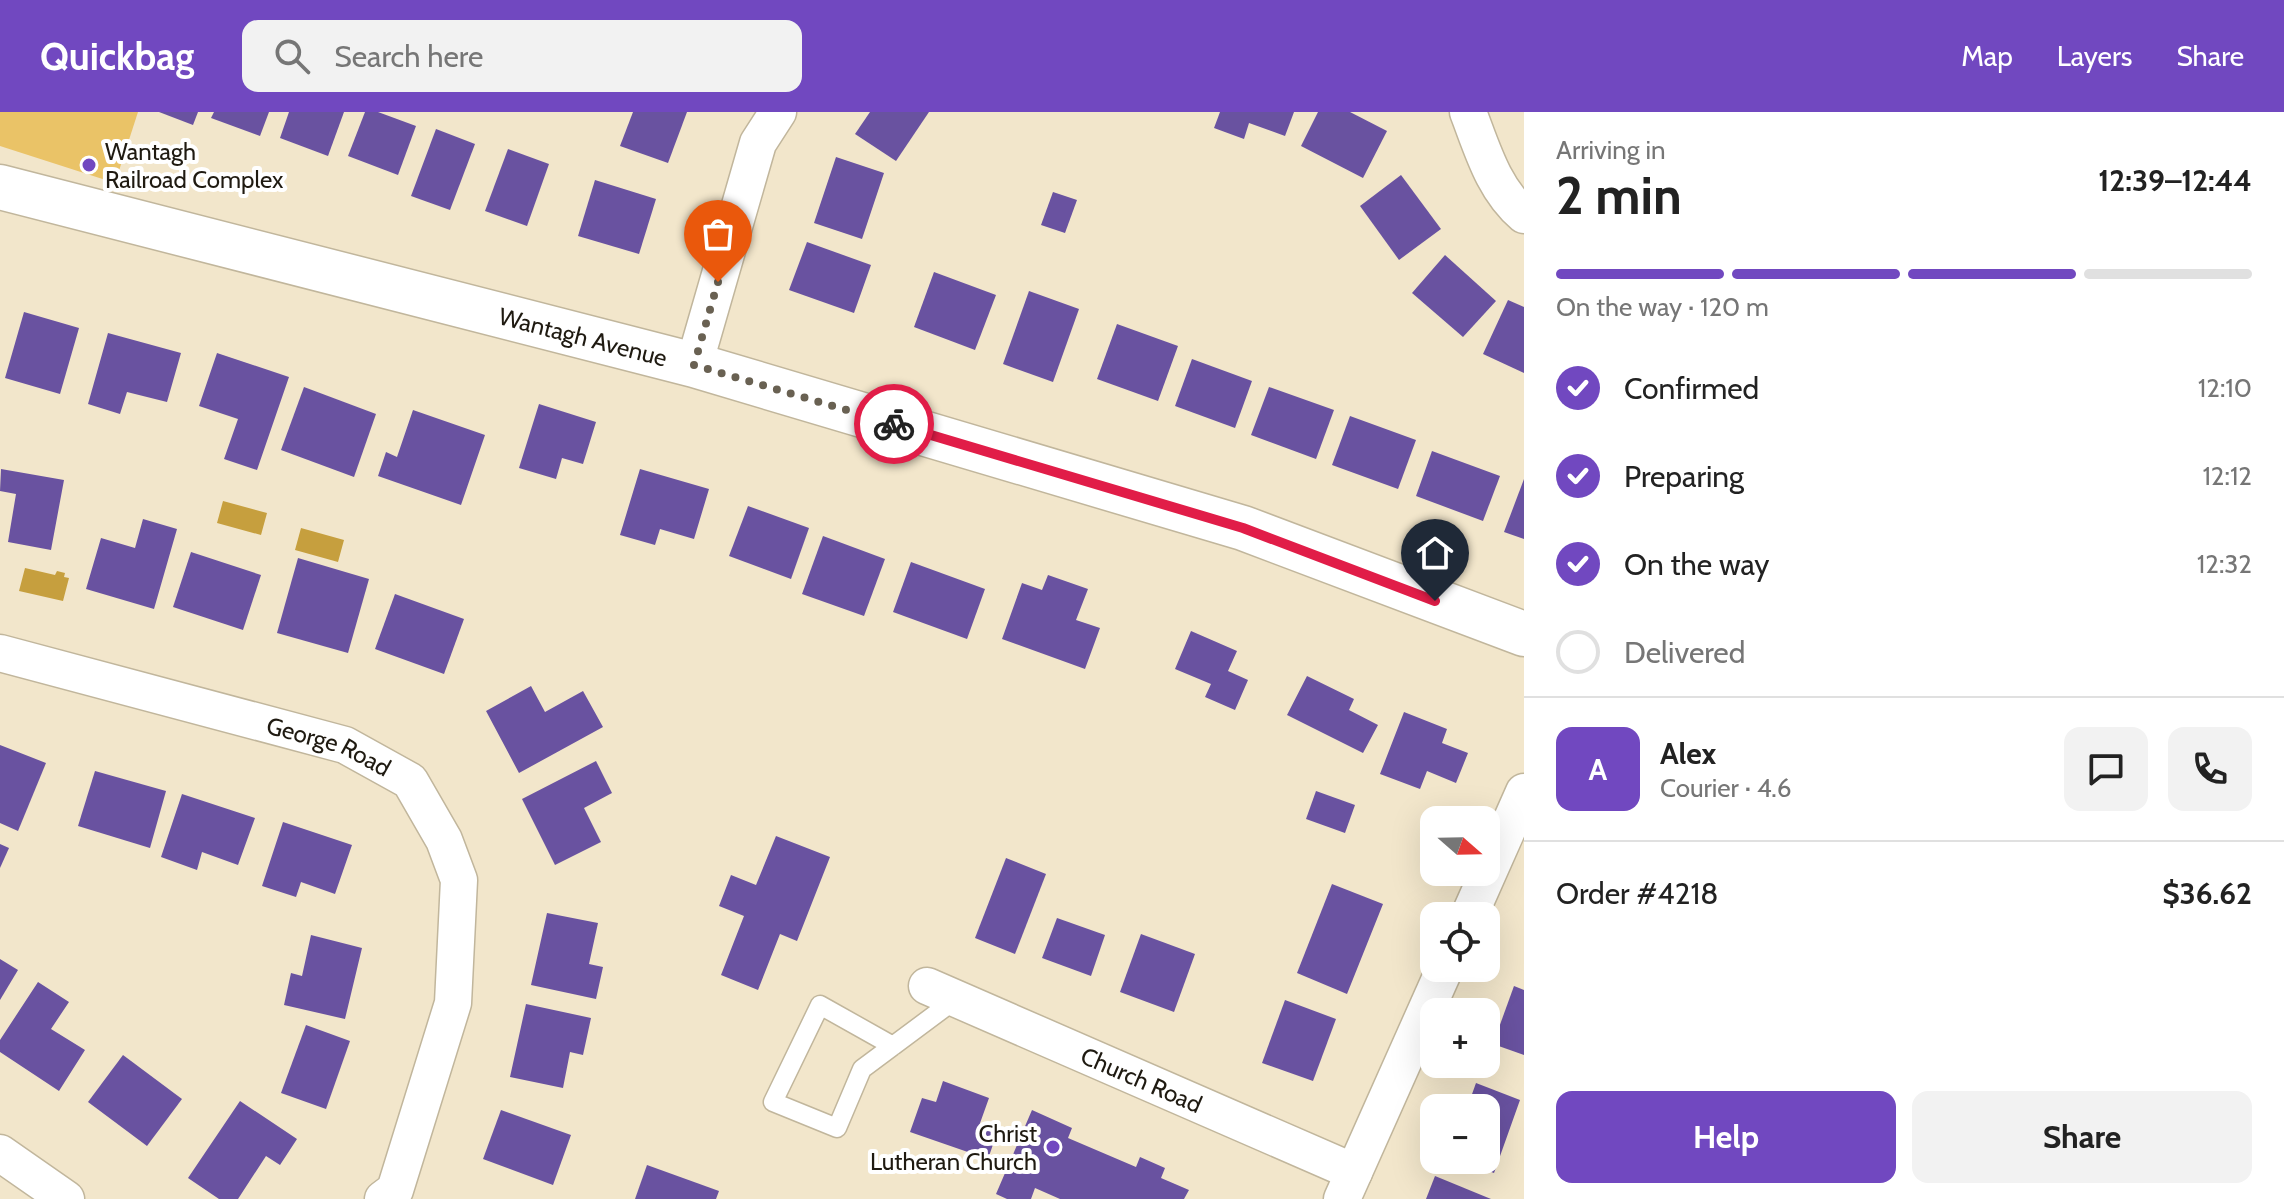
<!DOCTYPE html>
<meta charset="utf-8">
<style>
:root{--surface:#fff;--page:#f2f2f2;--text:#222;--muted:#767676;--line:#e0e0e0;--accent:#7148c0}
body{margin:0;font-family:Cabin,sans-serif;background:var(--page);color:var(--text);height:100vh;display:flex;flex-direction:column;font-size:30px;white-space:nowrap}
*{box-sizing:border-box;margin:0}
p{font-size:26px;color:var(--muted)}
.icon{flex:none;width:44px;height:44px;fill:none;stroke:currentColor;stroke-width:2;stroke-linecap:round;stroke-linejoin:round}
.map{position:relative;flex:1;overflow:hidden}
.details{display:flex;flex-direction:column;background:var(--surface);width:760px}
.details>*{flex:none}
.needle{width:52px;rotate:110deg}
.buttons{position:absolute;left:1420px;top:694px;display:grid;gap:16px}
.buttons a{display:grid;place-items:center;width:80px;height:80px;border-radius:16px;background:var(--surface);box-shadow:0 8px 32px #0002;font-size:40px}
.pin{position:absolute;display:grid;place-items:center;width:68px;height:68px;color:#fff;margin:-82px -34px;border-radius:50% 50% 50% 0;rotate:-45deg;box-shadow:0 0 8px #0007}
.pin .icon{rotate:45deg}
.courier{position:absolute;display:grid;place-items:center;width:80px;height:80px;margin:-40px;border:6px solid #e11d48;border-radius:50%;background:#fff;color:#222;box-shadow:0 2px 10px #0007}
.summary em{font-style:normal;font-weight:700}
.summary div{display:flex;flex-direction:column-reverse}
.summary{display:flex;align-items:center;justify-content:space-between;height:136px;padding:0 32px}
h1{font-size:52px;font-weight:700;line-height:60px}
.bar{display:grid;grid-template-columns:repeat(4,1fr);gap:12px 8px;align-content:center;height:96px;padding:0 32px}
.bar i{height:10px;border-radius:6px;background:var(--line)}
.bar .on{background:var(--accent)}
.bar p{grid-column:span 4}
.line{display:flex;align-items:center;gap:20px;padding:0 32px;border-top:2px solid var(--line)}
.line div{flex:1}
.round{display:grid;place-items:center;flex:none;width:84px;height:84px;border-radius:16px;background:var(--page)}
ol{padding:0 32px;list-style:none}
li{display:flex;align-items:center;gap:24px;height:88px}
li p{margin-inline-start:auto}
li .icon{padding:8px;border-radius:50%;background:var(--accent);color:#fff;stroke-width:4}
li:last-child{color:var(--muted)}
li i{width:44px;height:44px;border:4px solid var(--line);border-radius:50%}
.action{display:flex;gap:16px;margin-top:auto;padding:16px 32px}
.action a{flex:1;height:92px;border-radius:16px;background:var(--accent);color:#fff;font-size:32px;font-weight:700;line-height:92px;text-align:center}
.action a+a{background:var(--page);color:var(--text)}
header{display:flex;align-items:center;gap:48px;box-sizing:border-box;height:112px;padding:0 40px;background:var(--accent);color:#fff}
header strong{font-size:38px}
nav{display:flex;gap:44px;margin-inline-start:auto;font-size:28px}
.search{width:560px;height:72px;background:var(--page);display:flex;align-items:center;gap:20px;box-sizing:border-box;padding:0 28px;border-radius:16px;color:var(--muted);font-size:30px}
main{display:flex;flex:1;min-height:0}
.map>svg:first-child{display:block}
</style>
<header>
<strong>Quickbag</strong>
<div class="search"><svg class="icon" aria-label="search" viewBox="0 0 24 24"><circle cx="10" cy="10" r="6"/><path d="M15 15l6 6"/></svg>Search here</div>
<nav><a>Map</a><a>Layers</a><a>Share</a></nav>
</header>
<main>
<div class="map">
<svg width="1524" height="1087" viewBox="0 0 1524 1087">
<rect width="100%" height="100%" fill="#f2e6cb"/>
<!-- green -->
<path fill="#eac367" d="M 0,0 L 138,0 L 115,71 L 0,34 Z"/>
<!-- water -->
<g fill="#c69f3e">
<path d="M 223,389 L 267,401 L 261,423 L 217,411 Z"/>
<path d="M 301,416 L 344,428 L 338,450 L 295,438 Z"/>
<path d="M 25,456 L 55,463 L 57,459 L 65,461 L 64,465 L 69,466 L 63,489 L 19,479 Z"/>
</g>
<!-- building -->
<g fill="#6952a0">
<path d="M 159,0 L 198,0 L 193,13 Z"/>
<path d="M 214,0 L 269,0 L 260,24 L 211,6 Z"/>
<path d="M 289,0 L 344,0 L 328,44 L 280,26 Z"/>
<path d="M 365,0 L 378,0 L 416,14 L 398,63 L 348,44 Z"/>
<path d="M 633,0 L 687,0 L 668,51 L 620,34 Z"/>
<path d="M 870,0 L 929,0 L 896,49 L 855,22 Z"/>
<path d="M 1220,0 L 1294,0 L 1285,24 L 1249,11 L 1244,27 L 1214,16 Z"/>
<path d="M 1318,0 L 1350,0 L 1387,19 L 1363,66 L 1301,34 Z"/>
<path d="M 436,17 L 475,32 L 450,98 L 411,84 Z"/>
<path d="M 508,37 L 549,52 L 527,114 L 485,99 Z"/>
<path d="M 836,45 L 884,61 L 862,127 L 814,111 Z"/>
<path d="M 1401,63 L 1441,117 L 1399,148 L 1360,94 Z"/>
<path d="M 595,68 L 656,87 L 639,142 L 578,124 Z"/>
<path d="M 1053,80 L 1077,88 L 1065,121 L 1041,113 Z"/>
<path d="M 807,130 L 871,153 L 854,201 L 789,178 Z"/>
<path d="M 1445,143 L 1496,189 L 1463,225 L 1412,181 Z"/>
<path d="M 934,160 L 996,183 L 975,238 L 914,215 Z"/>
<path d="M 1029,179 L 1079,197 L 1053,270 L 1003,252 Z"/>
<path d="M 1508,188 L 1524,195 L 1524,261 L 1483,242 Z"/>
<path d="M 24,200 L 79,216 L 60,282 L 5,266 Z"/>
<path d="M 1117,212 L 1178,234 L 1158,289 L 1097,267 Z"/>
<path d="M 108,221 L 181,241 L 167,290 L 127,280 L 120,302 L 88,292 Z"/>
<path d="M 217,241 L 289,265 L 257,358 L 224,347 L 238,307 L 199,294 Z"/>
<path d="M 1192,247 L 1252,269 L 1235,316 L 1175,294 Z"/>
<path d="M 304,275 L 376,302 L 354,365 L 281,338 Z"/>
<path d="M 1269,275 L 1334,298 L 1316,347 L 1251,323 Z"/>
<path d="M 539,292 L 596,310 L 583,352 L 562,346 L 556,367 L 519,356 Z"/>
<path d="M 413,298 L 485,323 L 461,393 L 378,364 L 386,340 L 397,345 Z"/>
<path d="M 1350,304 L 1416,328 L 1398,377 L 1332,353 Z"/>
<path d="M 1432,339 L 1500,364 L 1483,409 L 1416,384 Z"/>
<path d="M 1,357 L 64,368 L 51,438 L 8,430 L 16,382 L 0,379 Z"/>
<path d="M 640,357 L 709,377 L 694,427 L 660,417 L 655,433 L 620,423 Z"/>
<path d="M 1524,367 L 1524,427 L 1504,420 Z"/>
<path d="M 748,394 L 809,416 L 791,467 L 729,444 Z"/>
<path d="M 143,407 L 177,417 L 154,497 L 86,477 L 101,426 L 135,436 Z"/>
<path d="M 823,424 L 885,447 L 864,504 L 802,482 Z"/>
<path d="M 191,440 L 261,463 L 243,518 L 173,495 Z"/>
<path d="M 298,446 L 369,467 L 348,541 L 277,521 Z"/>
<path d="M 911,450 L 985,477 L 967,527 L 893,500 Z"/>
<path d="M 1048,463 L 1088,477 L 1076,508 L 1100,516 L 1085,557 L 1002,527 L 1022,471 L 1042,478 Z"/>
<path d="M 395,482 L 464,507 L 444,562 L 375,537 Z"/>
<path d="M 1191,519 L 1237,539 L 1228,559 L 1248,568 L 1235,598 L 1205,585 L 1211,572 L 1175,557 Z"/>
<path d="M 1307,564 L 1354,587 L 1349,598 L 1378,613 L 1363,641 L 1287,603 Z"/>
<path d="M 531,574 L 545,600 L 583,579 L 603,615 L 519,661 L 486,599 Z"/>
<path d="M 1404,600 L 1447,617 L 1442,631 L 1468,641 L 1456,671 L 1427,659 L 1420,677 L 1380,662 Z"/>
<path d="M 0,633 L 46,651 L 18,719 L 0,711 Z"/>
<path d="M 596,649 L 612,681 L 584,696 L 601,730 L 555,753 L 522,687 Z"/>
<path d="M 95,659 L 166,679 L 150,736 L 78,714 Z"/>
<path d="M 1316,679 L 1355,693 L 1345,721 L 1306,707 Z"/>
<path d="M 182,682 L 255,706 L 238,753 L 202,740 L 197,758 L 161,745 Z"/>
<path d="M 283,710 L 352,733 L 335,782 L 301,770 L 296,785 L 262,774 Z"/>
<path d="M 776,724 L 830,745 L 797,829 L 780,822 L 758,878 L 721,863 L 744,804 L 719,794 L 731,763 L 756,773 Z"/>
<path d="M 0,732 L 9,736 L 0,756 Z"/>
<path d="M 1006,746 L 1046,762 L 1015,842 L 975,826 Z"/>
<path d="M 1332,772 L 1383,792 L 1347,882 L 1297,861 Z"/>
<path d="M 547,801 L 598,811 L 589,852 L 603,855 L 596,887 L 531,873 Z"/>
<path d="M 1057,806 L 1105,823 L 1091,864 L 1042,846 Z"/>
<path d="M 1141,822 L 1195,842 L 1174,900 L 1120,880 Z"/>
<path d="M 311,823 L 362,836 L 345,907 L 284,893 L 291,861 L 302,864 Z"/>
<path d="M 0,847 L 18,858 L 0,888 Z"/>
<path d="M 38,870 L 69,890 L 51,917 L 85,938 L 59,979 L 0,940 L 0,928 Z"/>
<path d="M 1514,874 L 1524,878 L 1524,943 L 1493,932 Z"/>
<path d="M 1285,888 L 1336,907 L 1313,969 L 1262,951 Z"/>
<path d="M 526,892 L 591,906 L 583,943 L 570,940 L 563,976 L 510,965 Z"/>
<path d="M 306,913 L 350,929 L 326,997 L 281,981 Z"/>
<path d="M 123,943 L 182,987 L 147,1034 L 88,990 Z"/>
<path d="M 943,969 L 989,986 L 979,1014 L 997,1021 L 988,1047 L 910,1020 L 922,986 L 936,990 Z"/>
<path d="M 1476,971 L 1520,988 L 1494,1061 L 1459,1048 L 1486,1048 L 1486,996 L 1467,996 Z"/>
<path d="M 240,989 L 297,1027 L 280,1053 L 266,1044 L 238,1087 L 219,1087 L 188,1066 Z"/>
<path d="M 501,998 L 571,1023 L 553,1073 L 483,1047 Z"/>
<path d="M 1032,998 L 1072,1016 L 1068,1026 L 1136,1055 L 1140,1045 L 1165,1056 L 1161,1066 L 1189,1078 L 1184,1087 L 1060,1087 L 1035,1076 L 1031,1087 L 1007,1087 L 996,1082 Z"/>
<path d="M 647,1053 L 719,1079 L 716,1087 L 635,1087 Z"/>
<path d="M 1435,1064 L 1491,1087 L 1426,1087 Z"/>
</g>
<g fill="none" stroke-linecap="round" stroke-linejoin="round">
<!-- service casing -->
<g stroke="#c1b69c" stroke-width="21">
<path id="service" d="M 893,934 L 820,893 L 773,990 L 837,1016 L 862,957 L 956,887"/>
</g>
<!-- minor casing -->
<g stroke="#c1b69c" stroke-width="39">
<g id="minor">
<path d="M 1468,0 C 1482,36 1493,77 1524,103"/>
<path d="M 694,253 L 758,31 L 778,0"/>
<path id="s1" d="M 0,541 L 345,633 L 410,669 L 444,728 L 459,768 L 453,891 L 395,1078 L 383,1087"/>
<path d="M 1469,804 L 1524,680"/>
<path id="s2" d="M 927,874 L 1354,1060"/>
<path d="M 0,1041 L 66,1087"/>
<path d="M 1342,1087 L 1445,856"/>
</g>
</g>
<!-- secondary casing -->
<g stroke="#c1b69c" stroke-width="47">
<g id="secondary">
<path id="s3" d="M 0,75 L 694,253 L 1243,416 L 1524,522"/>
</g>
</g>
<!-- service -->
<use href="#service" stroke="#fff" stroke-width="18"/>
<!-- minor -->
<use href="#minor" stroke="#fff" stroke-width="36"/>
<!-- secondary -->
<use href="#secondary" stroke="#fff" stroke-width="44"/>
</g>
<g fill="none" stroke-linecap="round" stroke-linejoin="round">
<!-- done -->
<path stroke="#696152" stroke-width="8" stroke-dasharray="0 14.4" d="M 718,170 L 694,253 L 894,312"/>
<!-- route -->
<path stroke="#e11d48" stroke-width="10" d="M 894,312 L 1243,416 L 1435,489"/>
</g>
<!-- markers -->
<g fill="#7148c0" stroke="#fff" stroke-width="3">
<circle cx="89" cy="53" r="8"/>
<circle cx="1053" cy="1035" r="8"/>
</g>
<g text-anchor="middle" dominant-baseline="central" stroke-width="8" stroke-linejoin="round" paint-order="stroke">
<!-- poi labels -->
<g font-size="24" fill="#1f1a11" stroke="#fff" text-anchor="start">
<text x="105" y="39">Wantagh<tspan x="105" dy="28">Railroad Complex</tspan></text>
<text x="1037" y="1021" text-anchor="end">Christ<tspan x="1037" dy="28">Lutheran Church</tspan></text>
</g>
<!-- street labels -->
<g font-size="24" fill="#1f1a11" stroke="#fff">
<text stroke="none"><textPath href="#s3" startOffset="602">Wantagh Avenue</textPath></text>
<text stroke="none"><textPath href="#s1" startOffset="342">George Road</textPath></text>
<text stroke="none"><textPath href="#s2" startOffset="234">Church Road</textPath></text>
</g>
</g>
</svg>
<div class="buttons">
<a><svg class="needle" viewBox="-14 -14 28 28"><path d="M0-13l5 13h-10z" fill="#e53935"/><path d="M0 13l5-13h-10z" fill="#767676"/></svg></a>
<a><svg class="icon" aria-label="locate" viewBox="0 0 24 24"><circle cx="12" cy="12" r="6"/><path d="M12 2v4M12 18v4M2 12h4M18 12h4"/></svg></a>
<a>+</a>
<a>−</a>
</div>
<div class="pin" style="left:718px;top:170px;background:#ea580c"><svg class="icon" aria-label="bag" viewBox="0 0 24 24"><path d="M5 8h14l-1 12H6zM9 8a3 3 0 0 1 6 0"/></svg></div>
<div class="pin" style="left:1435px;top:489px;background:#1f2937"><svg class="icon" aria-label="home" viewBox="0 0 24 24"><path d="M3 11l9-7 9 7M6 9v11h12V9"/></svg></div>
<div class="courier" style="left:894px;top:312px"><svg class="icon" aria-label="bike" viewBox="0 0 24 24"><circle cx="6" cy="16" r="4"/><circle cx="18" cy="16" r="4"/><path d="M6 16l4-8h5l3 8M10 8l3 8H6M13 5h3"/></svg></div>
</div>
<section class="details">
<div class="summary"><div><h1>2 min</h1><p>Arriving in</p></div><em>12:39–12:44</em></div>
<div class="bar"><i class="on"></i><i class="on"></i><i class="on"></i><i></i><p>On the way · 120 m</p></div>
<ol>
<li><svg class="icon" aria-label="check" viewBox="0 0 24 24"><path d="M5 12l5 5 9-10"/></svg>Confirmed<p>12:10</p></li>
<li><svg class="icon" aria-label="check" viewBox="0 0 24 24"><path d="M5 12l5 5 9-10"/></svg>Preparing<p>12:12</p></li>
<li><svg class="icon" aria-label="check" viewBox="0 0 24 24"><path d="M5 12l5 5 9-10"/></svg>On the way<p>12:32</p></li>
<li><i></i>Delivered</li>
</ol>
<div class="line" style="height:144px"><b class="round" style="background:var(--accent);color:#fff">A</b><div><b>Alex</b><p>Courier · 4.6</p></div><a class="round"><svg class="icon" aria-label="chat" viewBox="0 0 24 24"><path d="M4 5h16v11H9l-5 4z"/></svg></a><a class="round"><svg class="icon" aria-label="phone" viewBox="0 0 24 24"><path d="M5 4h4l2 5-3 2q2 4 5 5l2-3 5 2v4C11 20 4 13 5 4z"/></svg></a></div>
<div class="line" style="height:104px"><div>Order #4218</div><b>$36.62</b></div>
<div class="action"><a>Help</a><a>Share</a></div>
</section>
</main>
